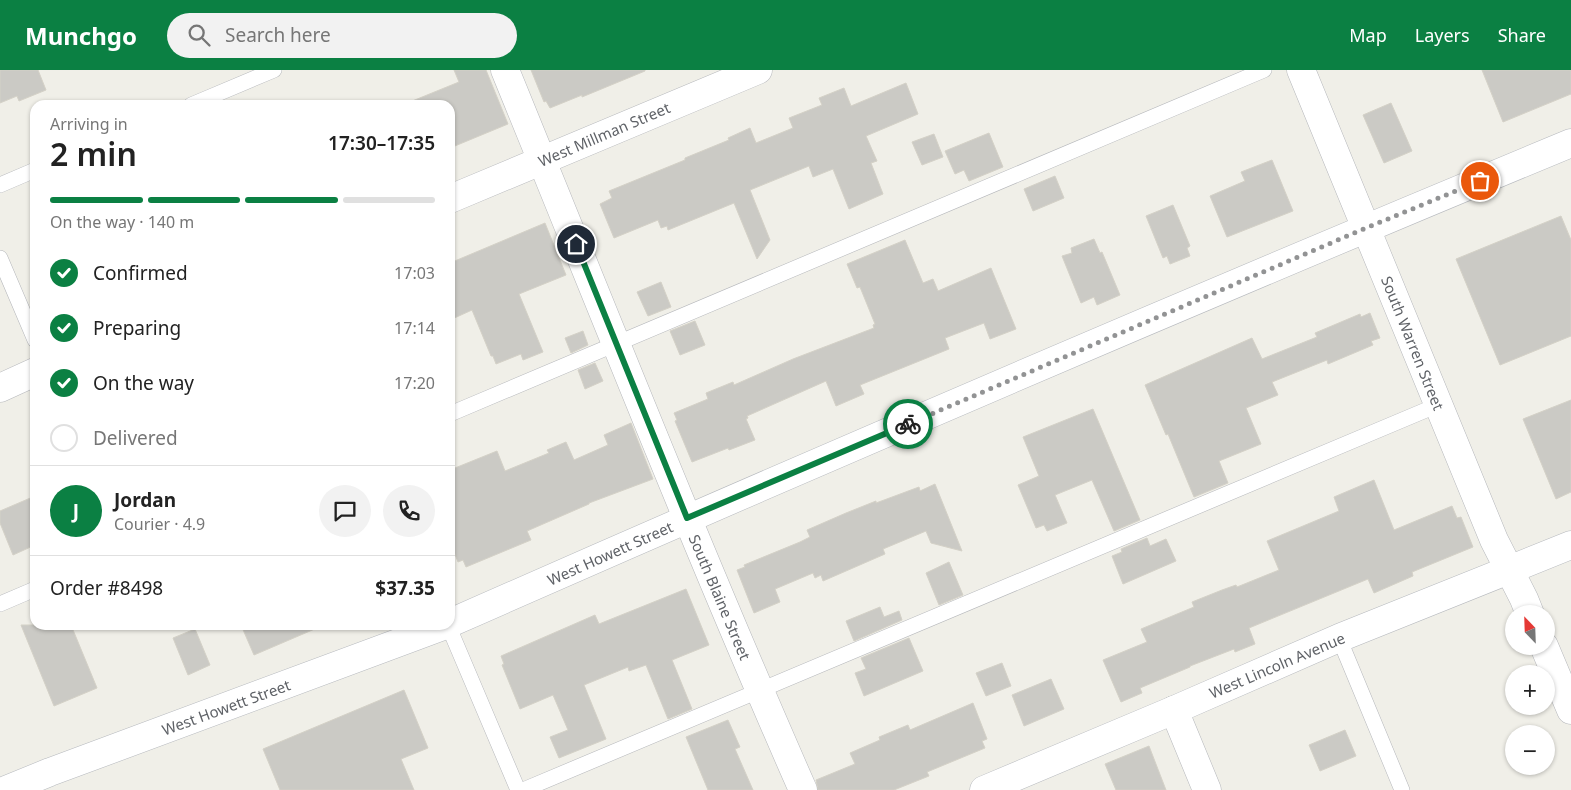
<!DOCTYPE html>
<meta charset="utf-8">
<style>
:root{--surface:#fff;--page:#f2f2f2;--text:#222;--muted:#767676;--line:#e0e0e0;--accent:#0b8043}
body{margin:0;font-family:"Noto Sans",sans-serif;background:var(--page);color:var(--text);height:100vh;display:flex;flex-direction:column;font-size:19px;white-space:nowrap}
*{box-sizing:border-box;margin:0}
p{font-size:16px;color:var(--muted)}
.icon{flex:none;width:28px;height:28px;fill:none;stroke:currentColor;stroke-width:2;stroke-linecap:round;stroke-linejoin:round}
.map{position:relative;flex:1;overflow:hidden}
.panel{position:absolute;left:30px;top:30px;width:425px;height:530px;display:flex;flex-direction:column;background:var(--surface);border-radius:15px;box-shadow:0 1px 4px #0004}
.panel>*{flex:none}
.needle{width:32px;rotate:337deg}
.tools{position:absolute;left:1505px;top:535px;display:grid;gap:10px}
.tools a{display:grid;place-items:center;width:50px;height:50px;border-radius:50%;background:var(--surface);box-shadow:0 1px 4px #0004;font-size:25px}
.pin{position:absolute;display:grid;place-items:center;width:42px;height:42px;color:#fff;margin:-21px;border:2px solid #fff;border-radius:50%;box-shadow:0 1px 5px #0007}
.courier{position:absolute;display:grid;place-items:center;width:50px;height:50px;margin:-25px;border:4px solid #0b8043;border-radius:50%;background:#fff;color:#222;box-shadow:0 1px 6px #0007}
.overview em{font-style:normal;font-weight:600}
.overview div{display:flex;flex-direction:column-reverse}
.overview{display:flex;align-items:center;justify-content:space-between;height:85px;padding:0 20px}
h1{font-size:32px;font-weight:600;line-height:38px}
.bar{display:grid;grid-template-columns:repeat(4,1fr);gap:8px 5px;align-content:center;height:60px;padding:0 20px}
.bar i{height:6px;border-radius:4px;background:var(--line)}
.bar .active{background:var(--accent)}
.bar p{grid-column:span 4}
.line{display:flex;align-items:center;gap:12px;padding:0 20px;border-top:1px solid var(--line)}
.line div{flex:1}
.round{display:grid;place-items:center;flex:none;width:52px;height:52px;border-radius:26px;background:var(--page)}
ol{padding:0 20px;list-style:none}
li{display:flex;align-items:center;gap:15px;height:55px}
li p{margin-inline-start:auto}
li .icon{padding:5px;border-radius:50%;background:var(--accent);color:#fff;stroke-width:4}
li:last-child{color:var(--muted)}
li i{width:28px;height:28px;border:2px solid var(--line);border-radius:50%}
header{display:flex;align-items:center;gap:30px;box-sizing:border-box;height:70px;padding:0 25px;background:var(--accent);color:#fff}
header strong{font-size:24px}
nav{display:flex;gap:28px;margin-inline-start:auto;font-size:18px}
.search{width:350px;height:45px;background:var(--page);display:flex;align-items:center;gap:12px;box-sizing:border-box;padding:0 18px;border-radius:28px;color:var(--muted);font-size:19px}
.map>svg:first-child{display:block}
</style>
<header>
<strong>Munchgo</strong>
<div class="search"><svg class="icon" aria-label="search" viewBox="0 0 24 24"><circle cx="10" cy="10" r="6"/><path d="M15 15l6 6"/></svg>Search here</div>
<nav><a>Map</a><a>Layers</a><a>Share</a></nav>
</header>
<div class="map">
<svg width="1571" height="720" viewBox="0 0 1571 720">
<rect width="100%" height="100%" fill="#f0efe8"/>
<!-- building -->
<g fill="#cbcac5" stroke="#d4d1c7">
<path d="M 0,0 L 38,0 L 46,20 L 19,31 L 17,26 L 0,33 Z"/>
<path d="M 454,0 L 486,0 L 508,54 L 450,78 L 450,35 L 405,34 L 459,12 Z"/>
<path d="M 531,0 L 645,0 L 645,1 L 582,27 L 582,25 L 550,38 L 546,31 L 544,32 Z"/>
<path d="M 1482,0 L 1571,0 L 1571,24 L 1503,52 Z"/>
<path d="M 906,13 L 918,44 L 866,66 L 877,91 L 871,93 L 883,124 L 849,139 L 833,99 L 813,107 L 809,96 L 750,120 L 770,170 L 757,189 L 734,133 L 668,160 L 667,156 L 661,158 L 658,150 L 614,168 L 600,134 L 612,128 L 609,121 L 685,90 L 685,88 L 729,70 L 728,68 L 750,58 L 756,73 L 793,58 L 789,48 L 822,35 L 819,28 L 844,18 L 851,36 Z"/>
<path d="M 1391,33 L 1412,81 L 1384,93 L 1363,45 Z"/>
<path d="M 989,63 L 1003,97 L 969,111 L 964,100 L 955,104 L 945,81 Z"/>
<path d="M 934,64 L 943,87 L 922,95 L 912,72 Z"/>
<path d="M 1272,90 L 1293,141 L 1227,167 L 1210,126 L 1245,111 L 1241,102 Z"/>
<path d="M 1055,106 L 1064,128 L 1033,141 L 1024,119 Z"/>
<path d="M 1173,135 L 1190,176 L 1187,178 L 1190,186 L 1170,194 L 1167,186 L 1163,188 L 1146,146 Z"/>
<path d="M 1561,146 L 1571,170 L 1571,266 L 1500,295 L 1456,189 Z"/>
<path d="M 545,153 L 566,205 L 519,224 L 543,282 L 523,290 L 521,284 L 496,294 L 493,286 L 491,286 L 472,240 L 450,250 L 450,193 Z"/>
<path d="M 1094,169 L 1100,183 L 1102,182 L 1120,225 L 1097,235 L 1094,227 L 1081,233 L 1062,186 L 1072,183 L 1071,178 Z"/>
<path d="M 905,170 L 923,213 L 933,209 L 938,221 L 991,198 L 1016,259 L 990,269 L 984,253 L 945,268 L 949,279 L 860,315 L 864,324 L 836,336 L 826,311 L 747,346 L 748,348 L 746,349 L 755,370 L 729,380 L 728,378 L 692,392 L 675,351 L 677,350 L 674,343 L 708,329 L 706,323 L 733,312 L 734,315 L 793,289 L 874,258 L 873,255 L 875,254 L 860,217 L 857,218 L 847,194 Z"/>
<path d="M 661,212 L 671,237 L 648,246 L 637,222 Z"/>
<path d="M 1370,243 L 1380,268 L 1371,271 L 1373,275 L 1328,294 L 1327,290 L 1272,312 L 1278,325 L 1246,338 L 1261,374 L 1219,391 L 1228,413 L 1194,427 L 1168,364 L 1166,365 L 1145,315 L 1252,268 L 1262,289 L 1317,267 L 1315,263 L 1360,244 L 1361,247 Z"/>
<path d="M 695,251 L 705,275 L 680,285 L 670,261 Z"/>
<path d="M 583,261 L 588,275 L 571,283 L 565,268 Z"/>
<path d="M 595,293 L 603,311 L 585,319 L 578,300 Z"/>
<path d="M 1571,330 L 1571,422 L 1556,429 L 1523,349 Z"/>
<path d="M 1093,339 L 1140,450 L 1114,461 L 1092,410 L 1055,425 L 1067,453 L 1047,461 L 1044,455 L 1036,458 L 1018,415 L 1039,406 L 1023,367 Z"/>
<path d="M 631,353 L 653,409 L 589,433 L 589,434 L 527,461 L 531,470 L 466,497 L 463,490 L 458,492 L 450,471 L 450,400 L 497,381 L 505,401 L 549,383 L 547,380 L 566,372 L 574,390 L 608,375 L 604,365 Z"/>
<path d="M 1374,410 L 1394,460 L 1452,436 L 1457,448 L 1461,447 L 1473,477 L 1412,502 L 1413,506 L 1374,523 L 1368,509 L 1249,558 L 1255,574 L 1235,582 L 1234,579 L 1190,596 L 1190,597 L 1140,618 L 1142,623 L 1121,632 L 1103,590 L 1147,572 L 1141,559 L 1194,537 L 1192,532 L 1222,520 L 1236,515 L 1237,517 L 1279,500 L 1267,471 L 1339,441 L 1334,427 Z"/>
<path d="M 935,414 L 962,481 L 931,473 L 926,461 L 883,479 L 885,484 L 823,511 L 821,505 L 815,508 L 813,503 L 775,519 L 780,532 L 754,543 L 737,500 L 745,497 L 744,495 L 800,472 L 810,467 L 807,460 L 846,443 L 876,431 L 876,433 L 919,417 L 920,421 Z"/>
<path d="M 35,426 L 35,475 L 13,485 L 0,453 L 0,441 Z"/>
<path d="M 1147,468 L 1150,476 L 1166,469 L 1176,491 L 1123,514 L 1112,486 L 1122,482 L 1121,479 Z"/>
<path d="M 949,492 L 963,525 L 939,535 L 926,503 Z"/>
<path d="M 686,519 L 709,575 L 672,590 L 692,639 L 668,649 L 646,595 L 629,601 L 628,597 L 584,615 L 606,669 L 559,688 L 550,667 L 568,660 L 553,625 L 520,639 L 502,595 L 504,594 L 501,586 L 595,545 L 599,554 Z"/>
<path d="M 880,537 L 884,547 L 899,541 L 902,550 L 854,571 L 846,551 Z"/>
<path d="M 21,555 L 71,555 L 97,618 L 54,636 Z"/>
<path d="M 241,555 L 324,555 L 254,585 Z"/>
<path d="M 195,559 L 210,595 L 188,605 L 173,568 Z"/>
<path d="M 909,568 L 923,601 L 864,626 L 855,603 L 866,599 L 861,588 Z"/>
<path d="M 1002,593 L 1011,616 L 986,626 L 976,603 Z"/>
<path d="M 1051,609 L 1064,639 L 1024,656 L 1012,625 Z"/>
<path d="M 404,620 L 428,678 L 401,689 L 414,720 L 280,720 L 263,679 Z"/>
<path d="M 973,633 L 987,669 L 982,671 L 985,678 L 927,702 L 929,706 L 894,720 L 818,720 L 816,710 L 855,694 L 850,683 L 880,670 L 879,667 L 908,655 L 910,660 Z"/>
<path d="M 728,650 L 740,677 L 735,679 L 753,720 L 708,720 L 686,667 Z"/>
<path d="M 1345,660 L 1356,686 L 1320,701 L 1309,675 Z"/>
<path d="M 1149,676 L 1166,720 L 1116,720 L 1105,694 Z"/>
</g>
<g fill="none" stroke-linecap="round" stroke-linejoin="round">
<!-- service casing -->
<g stroke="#b5b7bb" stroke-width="16">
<g id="service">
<path d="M 191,35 L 274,0"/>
<path d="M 0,115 L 35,100"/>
<path d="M 0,188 L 35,270"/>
<path d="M 450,344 L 1264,0"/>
<path d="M 0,534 L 35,519"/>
<path d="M 448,555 L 518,720"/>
<path d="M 1339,568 L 1402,720"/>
<path d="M 523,720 L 1438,335"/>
</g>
</g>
<!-- minor casing -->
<g stroke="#b5b7bb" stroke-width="29">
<g id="minor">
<path d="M 505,0 C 603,240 698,482 803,720"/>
<path d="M 1301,0 L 1494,470 L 1524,529 L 1530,544"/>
<path d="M 450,129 L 758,0"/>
<path d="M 0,318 L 35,302"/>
<path d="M 1544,576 L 1571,640"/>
<path d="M 1174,640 L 1207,720"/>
</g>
</g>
<!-- secondary casing -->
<g stroke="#b6b9be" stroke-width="29">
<g id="secondary">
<path d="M 450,553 C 822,389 1195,229 1571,73"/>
<path d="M 6,720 L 50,702 L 446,555"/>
<path d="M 984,720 L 1174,640 L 1339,568 L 1571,475"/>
</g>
</g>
<!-- service -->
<use href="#service" stroke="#fff" stroke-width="15"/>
<!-- minor -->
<use href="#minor" stroke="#fff" stroke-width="28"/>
<!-- secondary -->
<use href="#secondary" stroke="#fff" stroke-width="28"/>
</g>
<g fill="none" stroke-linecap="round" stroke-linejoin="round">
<!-- done -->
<path stroke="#929394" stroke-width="5" stroke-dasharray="0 9" d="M 908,354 L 1366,158 L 1480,111"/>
<!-- route -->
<path stroke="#0b8043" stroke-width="6" d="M 576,174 L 687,448 L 908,354"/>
</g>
<g text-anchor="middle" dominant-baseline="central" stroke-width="4" stroke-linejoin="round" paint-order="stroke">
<!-- street labels -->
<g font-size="15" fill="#5f6267" stroke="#fff">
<text transform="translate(604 64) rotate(-23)">West Millman Street</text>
<text transform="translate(1413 273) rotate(68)">South Warren Street</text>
<text transform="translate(610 483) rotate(-24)">West Howett Street</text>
<text transform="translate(720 527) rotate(67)">South Blaine Street</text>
<text transform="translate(1277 595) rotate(-23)">West Lincoln Avenue</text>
<text transform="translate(226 637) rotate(-20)">West Howett Street</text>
</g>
</g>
</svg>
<div class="tools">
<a><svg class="needle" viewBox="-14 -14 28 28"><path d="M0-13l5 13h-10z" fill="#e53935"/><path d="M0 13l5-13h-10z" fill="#767676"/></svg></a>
<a>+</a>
<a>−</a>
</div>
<div class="pin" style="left:1480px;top:111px;background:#ea580c"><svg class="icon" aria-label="bag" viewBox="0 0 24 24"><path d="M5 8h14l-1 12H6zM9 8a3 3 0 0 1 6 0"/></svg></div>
<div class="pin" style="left:576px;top:174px;background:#1f2937"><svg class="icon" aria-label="home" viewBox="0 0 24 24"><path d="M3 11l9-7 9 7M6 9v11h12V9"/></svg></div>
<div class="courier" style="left:908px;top:354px"><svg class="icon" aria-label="bike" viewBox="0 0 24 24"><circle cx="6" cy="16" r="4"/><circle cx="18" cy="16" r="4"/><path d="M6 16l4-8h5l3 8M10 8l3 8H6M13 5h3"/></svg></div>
<section class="panel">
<div class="overview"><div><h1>2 min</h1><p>Arriving in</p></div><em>17:30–17:35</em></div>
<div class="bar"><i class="active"></i><i class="active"></i><i class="active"></i><i></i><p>On the way · 140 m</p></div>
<ol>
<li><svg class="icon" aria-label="check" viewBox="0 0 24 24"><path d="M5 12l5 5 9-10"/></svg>Confirmed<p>17:03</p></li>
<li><svg class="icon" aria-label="check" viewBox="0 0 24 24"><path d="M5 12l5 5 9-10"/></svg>Preparing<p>17:14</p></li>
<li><svg class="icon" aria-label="check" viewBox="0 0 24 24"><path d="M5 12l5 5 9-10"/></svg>On the way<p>17:20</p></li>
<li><i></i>Delivered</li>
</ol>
<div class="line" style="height:90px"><b class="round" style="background:var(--accent);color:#fff">J</b><div><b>Jordan</b><p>Courier · 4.9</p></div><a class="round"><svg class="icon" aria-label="chat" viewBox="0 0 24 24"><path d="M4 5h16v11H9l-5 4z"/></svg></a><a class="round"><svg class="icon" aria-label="phone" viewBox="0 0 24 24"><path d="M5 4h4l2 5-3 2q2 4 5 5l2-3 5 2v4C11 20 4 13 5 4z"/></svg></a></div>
<div class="line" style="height:65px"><div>Order #8498</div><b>$37.35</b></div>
</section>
</div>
